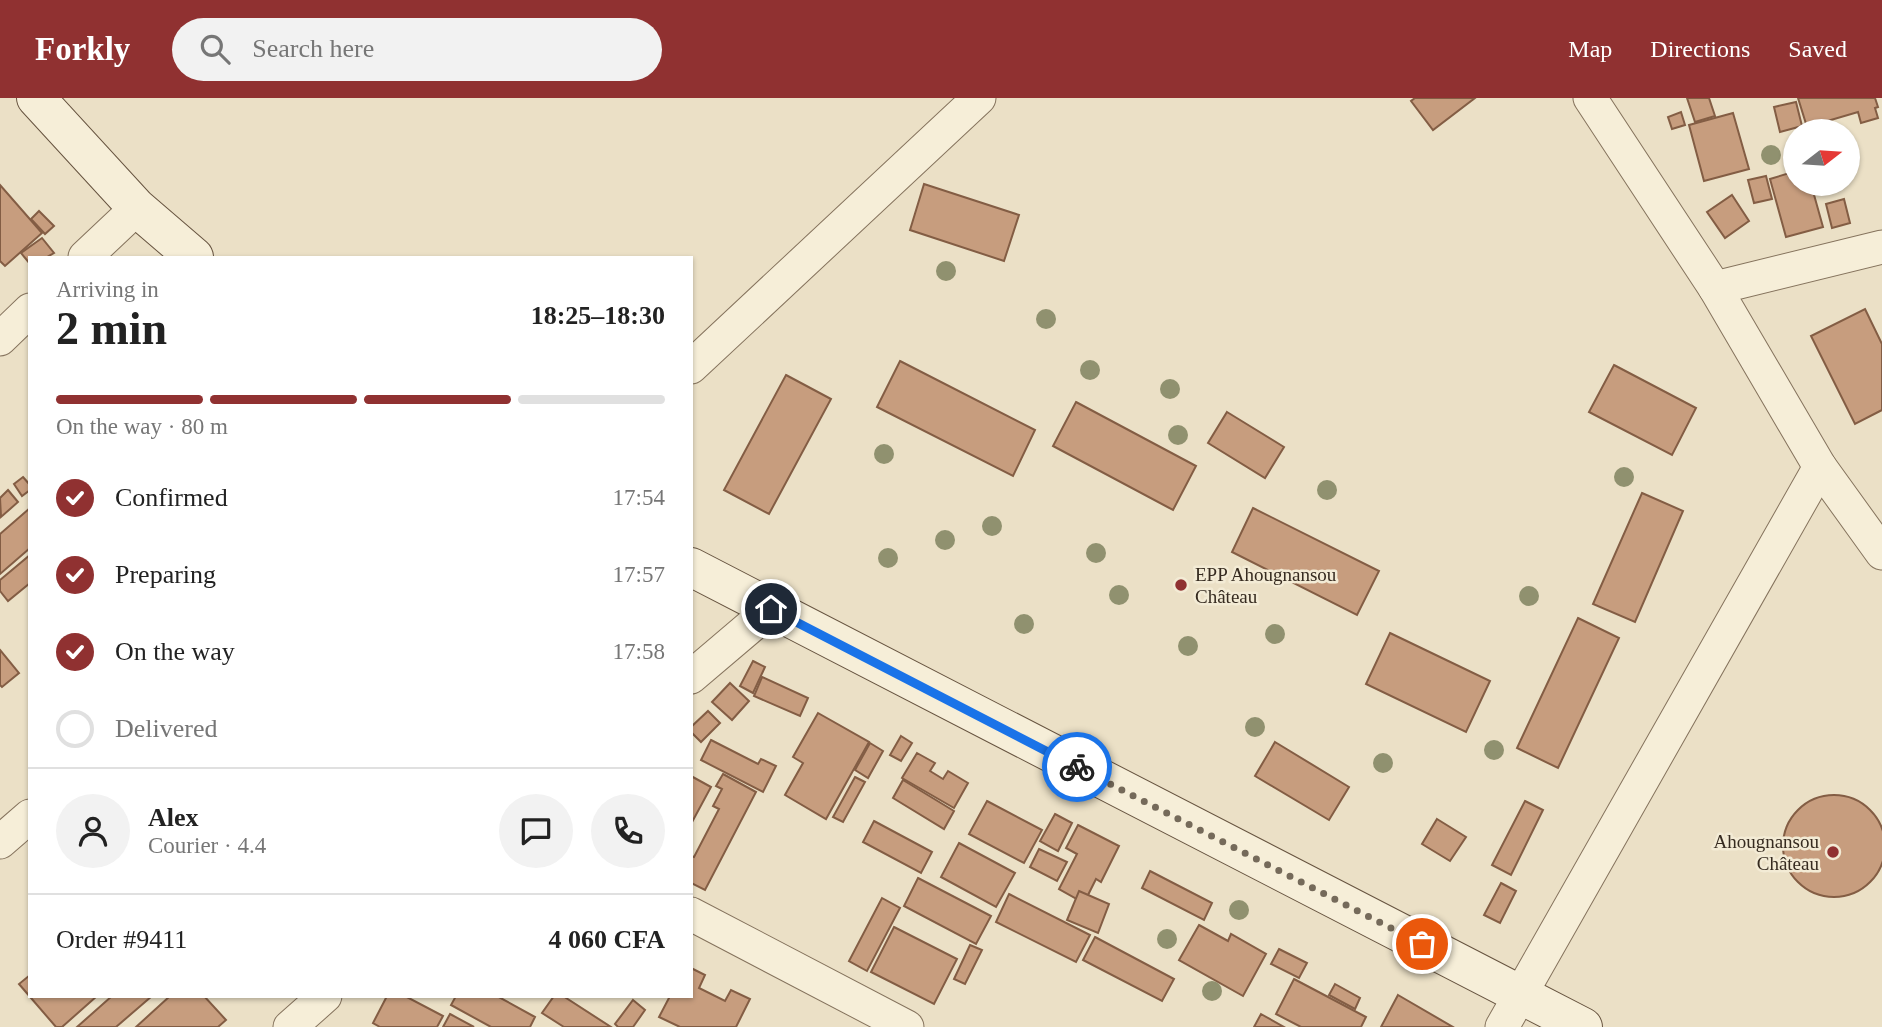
<!DOCTYPE html>
<meta charset="utf-8">
<style>
:root{--surface:#fff;--page:#f2f2f2;--text:#222;--muted:#767676;--line:#e0e0e0;--accent:#903131}
body{margin:0;font-family:Georgia,serif;background:var(--page);color:var(--text);height:100vh;display:flex;flex-direction:column;font-size:26px;white-space:nowrap}
*{box-sizing:border-box;margin:0}
p{font-size:23px;color:var(--muted)}
.icon{flex:none;width:38px;height:38px;fill:none;stroke:currentColor;stroke-width:2;stroke-linecap:round;stroke-linejoin:round}
.map{position:relative;flex:1;overflow:hidden}
.panel{position:absolute;left:28px;top:158px;width:665px;height:742px;display:flex;flex-direction:column;background:var(--surface);border-radius:0px;box-shadow:0 2px 5px #0004}
.panel>*{flex:none}
.needle{width:46px;rotate:73deg}
.buttons{position:absolute;left:1783px;top:21px;display:grid;gap:14px}
.buttons a{display:grid;place-items:center;width:77px;height:77px;border-radius:50%;background:var(--surface);box-shadow:0 2px 5px #0004;font-size:35px}
.pin{position:absolute;display:grid;place-items:center;width:60px;height:60px;color:#fff;margin:-30px;border:4px solid #fff;border-radius:50%;box-shadow:0 2px 7px #0007}
.courier{position:absolute;display:grid;place-items:center;width:70px;height:70px;margin:-35px;border:5px solid #1a73e8;border-radius:50%;background:#fff;color:#222;box-shadow:0 2px 9px #0007}
.headline em{font-style:normal;font-weight:600}
.headline div{display:flex;flex-direction:column-reverse}
.headline{display:flex;align-items:center;justify-content:space-between;height:119px;padding:0 28px}
h1{font-size:46px;font-weight:600;line-height:52px}
.bar{display:grid;grid-template-columns:repeat(4,1fr);gap:10px 7px;align-content:center;height:84px;padding:0 28px}
.bar i{height:9px;border-radius:5px;background:var(--line)}
.bar .selected{background:var(--accent)}
.bar p{grid-column:span 4}
.line{display:flex;align-items:center;gap:18px;padding:0 28px;border-top:2px solid var(--line)}
.line div{flex:1}
.round{display:grid;place-items:center;flex:none;width:74px;height:74px;border-radius:37px;background:var(--page)}
ol{padding:0 28px;list-style:none}
li{display:flex;align-items:center;gap:21px;height:77px}
li p{margin-inline-start:auto}
li .icon{padding:7px;border-radius:50%;background:var(--accent);color:#fff;stroke-width:4}
li:last-child{color:var(--muted)}
li i{width:38px;height:38px;border:4px solid var(--line);border-radius:50%}
header{display:flex;align-items:center;gap:42px;box-sizing:border-box;height:98px;padding:0 35px;background:var(--accent);color:#fff}
header strong{font-size:33px}
nav{display:flex;gap:38px;margin-inline-start:auto;font-size:24px}
.search{width:490px;height:63px;background:var(--page);display:flex;align-items:center;gap:18px;box-sizing:border-box;padding:0 24px;border-radius:38px;color:var(--muted);font-size:26px}
.map>svg:first-child{display:block}
</style>
<header>
<strong>Forkly</strong>
<div class="search"><svg class="icon" aria-label="search" viewBox="0 0 24 24"><circle cx="10" cy="10" r="6"/><path d="M15 15l6 6"/></svg>Search here</div>
<nav><a>Map</a><a>Directions</a><a>Saved</a></nav>
</header>
<div class="map">
<svg width="1882" height="929" viewBox="0 0 1882 929">
<rect width="100%" height="100%" fill="#ebe0c6"/>
<!-- building -->
<g fill="#c79d7e" stroke="#835d44" stroke-width="2">
<path d="M 1415,0 L 1475,0 L 1433,32 L 1411,3 Z"/>
<path d="M 1687,0 L 1709,0 L 1715,18 L 1695,24 Z"/>
<path d="M 1798,0 L 1875,0 L 1878,9 L 1875,10 L 1878,20 L 1861,25 L 1858,14 L 1807,29 Z"/>
<path d="M 1796,4 L 1802,28 L 1780,34 L 1774,9 Z"/>
<path d="M 1681,14 L 1685,27 L 1672,31 L 1668,19 Z"/>
<path d="M 1733,15 L 1749,71 L 1704,83 L 1689,27 Z"/>
<path d="M 1796,73 L 1796,86 L 1811,86 L 1823,129 L 1786,139 L 1770,81 Z"/>
<path d="M 1766,78 L 1772,101 L 1754,105 L 1748,82 Z"/>
<path d="M 924,86 L 1019,117 L 1004,163 L 910,132 Z"/>
<path d="M 0,87 L 42,135 L 5,168 L 0,163 Z"/>
<path d="M 1732,97 L 1749,123 L 1725,140 L 1707,114 Z"/>
<path d="M 1844,101 L 1850,125 L 1832,130 L 1826,106 Z"/>
<path d="M 39,113 L 54,128 L 45,136 L 31,121 Z"/>
<path d="M 42,140 L 54,155 L 47,159 L 30,159 L 30,166 L 21,155 Z"/>
<path d="M 1865,211 L 1882,246 L 1882,312 L 1855,326 L 1811,238 Z"/>
<path d="M 900,263 L 1035,332 L 1013,378 L 877,309 Z"/>
<path d="M 1614,267 L 1696,310 L 1672,357 L 1589,314 Z"/>
<path d="M 786,277 L 831,301 L 769,416 L 724,392 Z"/>
<path d="M 1076,304 L 1196,368 L 1173,412 L 1053,348 Z"/>
<path d="M 1227,314 L 1284,349 L 1265,380 L 1208,345 Z"/>
<path d="M 23,379 L 30,387 L 30,392 L 22,398 L 14,386 Z"/>
<path d="M 8,392 L 18,404 L 1,419 L 0,400 Z"/>
<path d="M 1642,395 L 1683,413 L 1635,524 L 1593,506 Z"/>
<path d="M 30,410 L 30,450 L 0,476 L 0,436 Z"/>
<path d="M 1253,410 L 1379,473 L 1357,517 L 1232,454 Z"/>
<path d="M 30,457 L 30,485 L 8,503 L 0,493 L 0,482 Z"/>
<path d="M 1578,520 L 1619,540 L 1558,670 L 1517,650 Z"/>
<path d="M 1390,535 L 1490,583 L 1466,634 L 1366,586 Z"/>
<path d="M 0,552 L 19,575 L 2,589 L 0,587 Z"/>
<path d="M 753,563 L 765,569 L 753,595 L 740,588 Z"/>
<path d="M 762,579 L 808,600 L 800,618 L 754,598 Z"/>
<path d="M 730,585 L 749,603 L 732,622 L 712,604 Z"/>
<path d="M 708,613 L 720,625 L 701,644 L 691,634 L 691,629 Z"/>
<path d="M 818,615 L 869,644 L 826,721 L 785,697 L 803,665 L 793,659 Z"/>
<path d="M 901,638 L 912,645 L 901,663 L 890,657 Z"/>
<path d="M 711,642 L 758,666 L 761,661 L 776,668 L 763,694 L 701,662 Z"/>
<path d="M 1275,644 L 1349,689 L 1329,722 L 1255,678 Z"/>
<path d="M 870,645 L 883,653 L 868,680 L 855,672 Z"/>
<path d="M 917,655 L 935,665 L 930,673 L 943,681 L 948,673 L 968,685 L 954,710 L 902,680 Z"/>
<path d="M 723,676 L 756,694 L 705,792 L 691,785 L 691,758 L 694,759 L 719,711 L 713,708 L 722,691 L 716,688 Z"/>
<path d="M 691,678 L 711,689 L 691,726 Z"/>
<path d="M 855,679 L 865,684 L 843,724 L 833,719 Z"/>
<path d="M 903,682 L 954,713 L 944,731 L 893,700 Z"/>
<circle cx="1834" cy="748" r="51"/>
<path d="M 987,703 L 1042,732 L 1024,765 L 969,736 Z"/>
<path d="M 1525,703 L 1543,712 L 1511,777 L 1492,767 Z"/>
<path d="M 1055,716 L 1072,725 L 1058,753 L 1040,743 Z"/>
<path d="M 1437,721 L 1466,739 L 1450,763 L 1422,746 Z"/>
<path d="M 874,723 L 932,754 L 921,775 L 863,744 Z"/>
<path d="M 1078,727 L 1119,748 L 1101,784 L 1096,781 L 1084,805 L 1059,791 L 1077,756 L 1066,750 Z"/>
<path d="M 959,745 L 1015,775 L 996,809 L 941,779 Z"/>
<path d="M 1039,751 L 1067,764 L 1057,783 L 1030,769 Z"/>
<path d="M 1150,773 L 1212,805 L 1204,822 L 1142,790 Z"/>
<path d="M 918,780 L 991,818 L 976,846 L 904,808 Z"/>
<path d="M 1501,785 L 1516,793 L 1500,825 L 1484,817 Z"/>
<path d="M 1079,793 L 1109,806 L 1098,835 L 1067,822 Z"/>
<path d="M 1009,796 L 1090,837 L 1076,864 L 996,824 Z"/>
<path d="M 882,800 L 900,810 L 867,873 L 849,863 Z"/>
<path d="M 1199,827 L 1228,843 L 1231,836 L 1266,856 L 1243,898 L 1179,862 Z"/>
<path d="M 894,829 L 957,861 L 934,906 L 871,874 Z"/>
<path d="M 1095,839 L 1174,881 L 1162,903 L 1083,862 Z"/>
<path d="M 970,847 L 982,852 L 965,886 L 954,881 Z"/>
<path d="M 1279,851 L 1307,865 L 1299,880 L 1271,866 Z"/>
<path d="M 691,870 L 705,877 L 699,890 L 725,903 L 731,892 L 750,901 L 736,929 L 680,929 L 659,919 L 670,898 L 691,898 Z"/>
<path d="M 30,877 L 30,898 L 97,898 L 62,929 L 56,929 L 19,886 Z"/>
<path d="M 1294,881 L 1366,919 L 1361,929 L 1301,929 L 1276,916 Z"/>
<path d="M 1335,886 L 1360,900 L 1355,911 L 1329,897 Z"/>
<path d="M 1398,897 L 1453,929 L 1381,929 Z"/>
<path d="M 112,898 L 152,898 L 116,929 L 77,929 Z"/>
<path d="M 170,898 L 204,898 L 226,922 L 218,929 L 136,929 Z"/>
<path d="M 387,898 L 405,898 L 443,918 L 437,929 L 380,929 L 373,925 Z"/>
<path d="M 456,898 L 497,898 L 535,919 L 530,929 L 491,929 L 451,907 Z"/>
<path d="M 554,898 L 563,898 L 611,929 L 564,929 L 542,915 Z"/>
<path d="M 633,902 L 645,912 L 633,929 L 618,929 L 615,926 Z"/>
<path d="M 450,916 L 474,929 L 443,929 Z"/>
<path d="M 1261,916 L 1284,929 L 1254,929 Z"/>
</g>
<g fill="none" stroke-linecap="round" stroke-linejoin="round">
<!-- street casing -->
<g stroke="#85735d" stroke-width="35">
<g id="street">
<path d="M 1590,0 L 1715,190 L 1820,369 L 1882,455"/>
<path d="M 85,159 L 137,110"/>
<path d="M 1715,190 L 1882,149"/>
<path d="M 0,241 L 30,212"/>
<path d="M 691,269 L 979,0"/>
<path d="M 691,579 L 771,511"/>
<path d="M 0,744 L 30,718"/>
<path d="M 691,816 L 907,929"/>
<path d="M 290,929 L 325,898"/>
<path d="M 1502,929 L 1820,369"/>
</g>
</g>
<!-- secondary casing -->
<g stroke="#675440" stroke-width="40">
<g id="secondary">
<path d="M 36,0 L 137,110 L 194,159"/>
<path d="M 691,469 L 1583,929"/>
</g>
</g>
<!-- street -->
<use href="#street" stroke="#f6eed8" stroke-width="33"/>
<!-- secondary -->
<use href="#secondary" stroke="#f6eed8" stroke-width="38"/>
</g>
<!-- trees -->
<g fill="#90916f">
<circle cx="1771" cy="57" r="10"/>
<circle cx="946" cy="173" r="10"/>
<circle cx="1046" cy="221" r="10"/>
<circle cx="1090" cy="272" r="10"/>
<circle cx="1170" cy="291" r="10"/>
<circle cx="1178" cy="337" r="10"/>
<circle cx="884" cy="356" r="10"/>
<circle cx="1624" cy="379" r="10"/>
<circle cx="1327" cy="392" r="10"/>
<circle cx="992" cy="428" r="10"/>
<circle cx="945" cy="442" r="10"/>
<circle cx="1096" cy="455" r="10"/>
<circle cx="888" cy="460" r="10"/>
<circle cx="1119" cy="497" r="10"/>
<circle cx="1529" cy="498" r="10"/>
<circle cx="1024" cy="526" r="10"/>
<circle cx="1275" cy="536" r="10"/>
<circle cx="1188" cy="548" r="10"/>
<circle cx="1255" cy="629" r="10"/>
<circle cx="1494" cy="652" r="10"/>
<circle cx="1383" cy="665" r="10"/>
<circle cx="1239" cy="812" r="10"/>
<circle cx="1167" cy="841" r="10"/>
<circle cx="1212" cy="893" r="10"/>
</g>
<g fill="none" stroke-linecap="round" stroke-linejoin="round">
<!-- done -->
<path stroke="#756a5a" stroke-width="7" stroke-dasharray="0 12.6" d="M 1077,669 L 1422,846"/>
<!-- route -->
<path stroke="#1a73e8" stroke-width="9" d="M 771,511 L 1077,669"/>
</g>
<!-- markers -->
<g fill="#903131" stroke="#f3ebd5" stroke-width="2.5">
<circle cx="1181" cy="487" r="7"/>
<circle cx="1833" cy="754" r="7"/>
</g>
<g text-anchor="middle" dominant-baseline="central" stroke-width="5" stroke-linejoin="round" paint-order="stroke">
<!-- poi labels -->
<g font-size="19" fill="#362b20" stroke="#f3ebd5" text-anchor="start">
<text x="1195" y="476">EPP Ahougnansou<tspan x="1195" dy="22">Château</tspan></text>
<text x="1819" y="743" text-anchor="end">Ahougnansou<tspan x="1819" dy="22">Château</tspan></text>
</g>
</g>
</svg>
<div class="buttons">
<a><svg class="needle" viewBox="-14 -14 28 28"><path d="M0-13l5 13h-10z" fill="#e53935"/><path d="M0 13l5-13h-10z" fill="#767676"/></svg></a>
</div>
<div class="pin" style="left:1422px;top:846px;background:#ea580c"><svg class="icon" aria-label="bag" viewBox="0 0 24 24"><path d="M5 8h14l-1 12H6zM9 8a3 3 0 0 1 6 0"/></svg></div>
<div class="pin" style="left:771px;top:511px;background:#1f2937"><svg class="icon" aria-label="home" viewBox="0 0 24 24"><path d="M3 11l9-7 9 7M6 9v11h12V9"/></svg></div>
<div class="courier" style="left:1077px;top:669px"><svg class="icon" aria-label="bike" viewBox="0 0 24 24"><circle cx="6" cy="16" r="4"/><circle cx="18" cy="16" r="4"/><path d="M6 16l4-8h5l3 8M10 8l3 8H6M13 5h3"/></svg></div>
<section class="panel">
<div class="headline"><div><h1>2 min</h1><p>Arriving in</p></div><em>18:25–18:30</em></div>
<div class="bar"><i class="selected"></i><i class="selected"></i><i class="selected"></i><i></i><p>On the way · 80 m</p></div>
<ol>
<li><svg class="icon" aria-label="check" viewBox="0 0 24 24"><path d="M5 12l5 5 9-10"/></svg>Confirmed<p>17:54</p></li>
<li><svg class="icon" aria-label="check" viewBox="0 0 24 24"><path d="M5 12l5 5 9-10"/></svg>Preparing<p>17:57</p></li>
<li><svg class="icon" aria-label="check" viewBox="0 0 24 24"><path d="M5 12l5 5 9-10"/></svg>On the way<p>17:58</p></li>
<li><i></i>Delivered</li>
</ol>
<div class="line" style="height:126px"><a class="round"><svg class="icon" aria-label="person" viewBox="0 0 24 24"><circle cx="12" cy="8" r="4"/><path d="M4 21q1-7 8-7t8 7"/></svg></a><div><b>Alex</b><p>Courier · 4.4</p></div><a class="round"><svg class="icon" aria-label="chat" viewBox="0 0 24 24"><path d="M4 5h16v11H9l-5 4z"/></svg></a><a class="round"><svg class="icon" aria-label="phone" viewBox="0 0 24 24"><path d="M5 4h4l2 5-3 2q2 4 5 5l2-3 5 2v4C11 20 4 13 5 4z"/></svg></a></div>
<div class="line" style="height:91px"><div>Order #9411</div><b>4 060 CFA</b></div>
</section>
</div>
